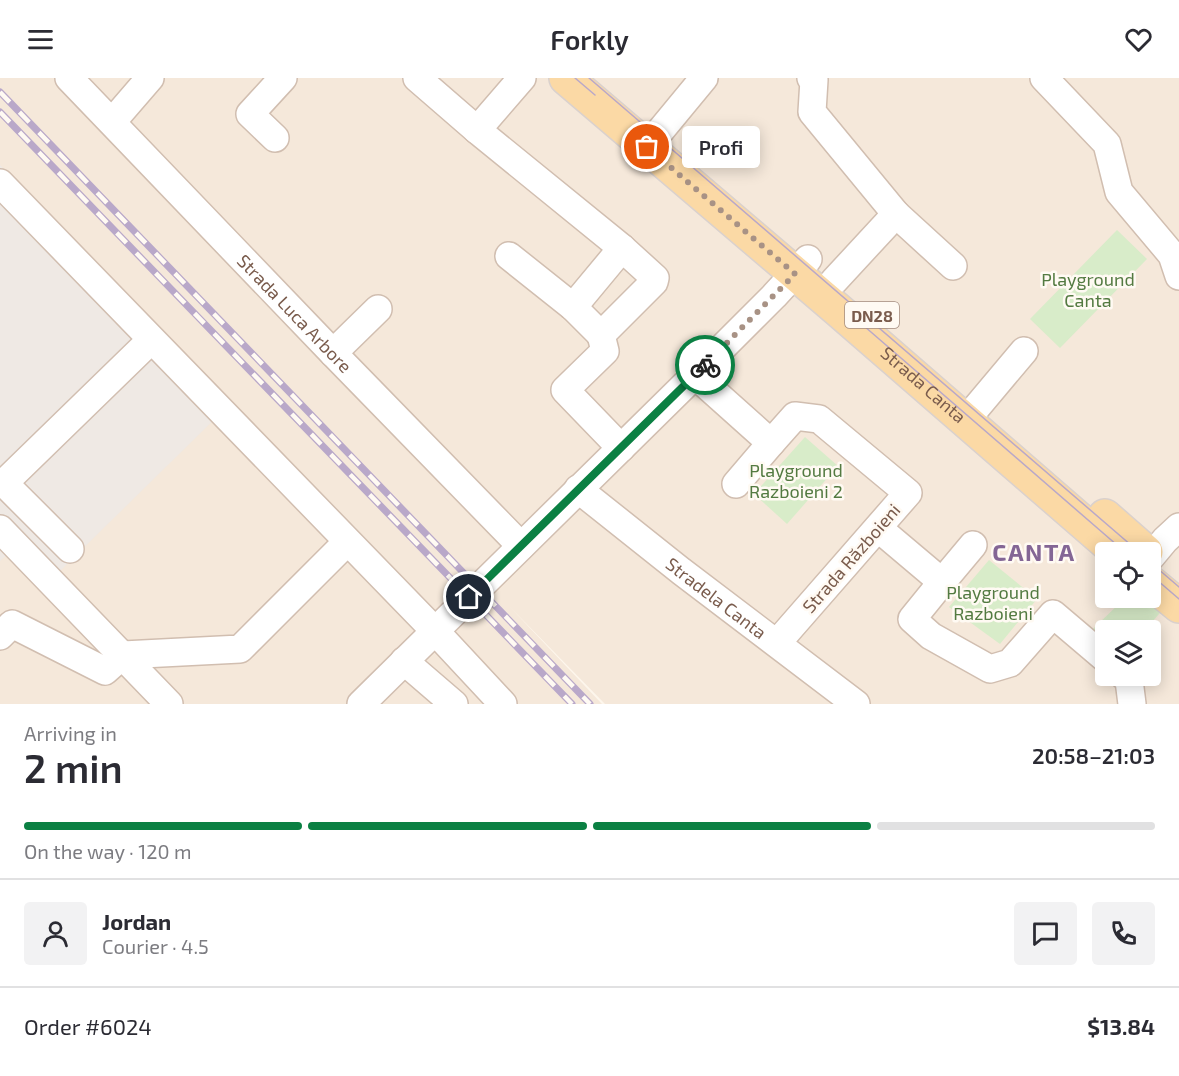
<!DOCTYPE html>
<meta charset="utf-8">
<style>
:root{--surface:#fff;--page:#f2f2f3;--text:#2b2b33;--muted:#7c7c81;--line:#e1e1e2;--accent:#0b8043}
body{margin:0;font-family:"Exo 2",sans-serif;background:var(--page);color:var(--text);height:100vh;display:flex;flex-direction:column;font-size:22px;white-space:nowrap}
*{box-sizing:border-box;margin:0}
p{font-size:20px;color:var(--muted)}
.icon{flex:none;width:33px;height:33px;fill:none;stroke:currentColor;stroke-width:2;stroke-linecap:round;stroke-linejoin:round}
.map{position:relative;height:626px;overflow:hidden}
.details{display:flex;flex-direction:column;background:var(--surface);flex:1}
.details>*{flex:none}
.fabs{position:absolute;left:1095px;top:464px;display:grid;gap:12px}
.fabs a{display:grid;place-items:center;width:66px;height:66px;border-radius:6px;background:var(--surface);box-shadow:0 3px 15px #0003;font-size:30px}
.pin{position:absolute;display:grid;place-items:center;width:51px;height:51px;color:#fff;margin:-26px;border:3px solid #fff;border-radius:50%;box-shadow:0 2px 6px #0007}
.courier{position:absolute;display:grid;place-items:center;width:60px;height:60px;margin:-30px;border:4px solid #0b8043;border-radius:50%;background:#fff;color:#222;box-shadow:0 2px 8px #0007}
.bubble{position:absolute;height:42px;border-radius:6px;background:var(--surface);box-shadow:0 3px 15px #0003;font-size:20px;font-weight:600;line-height:42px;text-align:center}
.summary em{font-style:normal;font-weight:600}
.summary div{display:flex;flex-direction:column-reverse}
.summary{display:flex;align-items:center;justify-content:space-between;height:102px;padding:0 24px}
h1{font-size:39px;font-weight:600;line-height:45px}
.bar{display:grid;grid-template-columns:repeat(4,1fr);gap:9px 6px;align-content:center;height:72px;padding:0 24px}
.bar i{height:8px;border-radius:4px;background:var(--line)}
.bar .active{background:var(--accent)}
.bar p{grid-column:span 4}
.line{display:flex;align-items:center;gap:15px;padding:0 24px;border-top:2px solid var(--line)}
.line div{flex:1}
.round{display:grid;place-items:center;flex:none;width:63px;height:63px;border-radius:6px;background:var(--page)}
header{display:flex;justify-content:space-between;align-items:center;height:78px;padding:0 24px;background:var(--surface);font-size:27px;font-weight:600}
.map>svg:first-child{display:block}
</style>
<header><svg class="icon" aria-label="menu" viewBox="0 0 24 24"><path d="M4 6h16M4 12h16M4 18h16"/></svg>Forkly<svg class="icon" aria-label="heart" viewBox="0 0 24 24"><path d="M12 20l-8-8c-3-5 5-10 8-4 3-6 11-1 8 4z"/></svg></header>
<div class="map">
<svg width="1179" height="626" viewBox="0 0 1179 626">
<rect width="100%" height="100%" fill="#fdf6ec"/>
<!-- residential -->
<path fill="#f5e8da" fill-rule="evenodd" d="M 0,0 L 1179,0 L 1179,626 L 605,626 L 509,528 L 602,626 L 0,626 ZM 1106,474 L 1150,474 L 1150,519 L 1106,519 ZM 1106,552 L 1150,552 L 1150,597 L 1106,597 Z"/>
<!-- industrial -->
<path fill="#efe9e4" d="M 0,87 L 229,327 L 57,496 L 24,462 L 0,483 Z"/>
<!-- green -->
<g fill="#d8ecc9">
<path d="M 1117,152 L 1147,181 L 1060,270 L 1030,241 Z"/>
<path d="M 805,359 L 838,388 L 787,446 L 754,416 Z"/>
<path d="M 989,482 L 1037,521 L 1000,566 L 949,529 Z"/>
<path d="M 1126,519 L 1150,519 L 1166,528 L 1145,552 L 1106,552 L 1105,565 L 1092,552 Z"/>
</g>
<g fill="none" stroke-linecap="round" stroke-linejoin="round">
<!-- minor casing -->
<g stroke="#d1beb0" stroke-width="30">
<g id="minor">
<path id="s1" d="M 69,0 L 333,275 L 521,468"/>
<path d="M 417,0 L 477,52 L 522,0"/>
<path d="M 811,0 L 814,2 L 812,34 L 896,136 L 834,203"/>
<path d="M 1044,0 L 1107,66 L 1119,114 L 1172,177 L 1179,198"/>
<path d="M 112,44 L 150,0"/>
<path d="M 477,52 L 622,170 L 655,200 L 654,204 L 601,257 L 605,273 L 565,312 L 621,370"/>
<path d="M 275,60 L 250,36 L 283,0"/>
<path d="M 647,69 L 704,0"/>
<path d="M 0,105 L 435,553 L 503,626"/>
<path d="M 896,136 L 953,188"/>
<path d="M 509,178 L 573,229 L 601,257"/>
<path d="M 573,229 L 622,170"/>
<path d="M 333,275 L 378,231"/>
<path d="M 695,297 L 771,365 L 795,338 L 819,341 L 908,415 L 777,565"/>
<path d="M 966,342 L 1024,273"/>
<path d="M 736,406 L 771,365"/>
<path id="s2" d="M 578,411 L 681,493 L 856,626"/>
<path d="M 878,450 L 942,504 L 912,541 L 931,558 L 990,591 L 1010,585 L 1053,536 L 1106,581"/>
<path d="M 0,451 L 169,626"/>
<path d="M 70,471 L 4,405 L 151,262"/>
<path d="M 1150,480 L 1165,462 L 1179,449"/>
<path d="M 942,504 L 973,467"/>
<path d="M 0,558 L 12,546 L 105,593 L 123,577 L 240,571 L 347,464"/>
<path d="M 404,583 L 454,626"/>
<path d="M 1123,597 L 1129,602 L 1132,626"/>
<path d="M 361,626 L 695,297 L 774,218 L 808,181"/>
</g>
</g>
<!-- major casing -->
<g stroke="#dad1cd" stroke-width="36">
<g id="major">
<path id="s3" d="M 566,0 L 838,232 L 1117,474"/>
<path d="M 1105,438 L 1146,474"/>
<path d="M 1150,504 L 1179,528"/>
</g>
</g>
<!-- minor -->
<use href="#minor" stroke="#fff" stroke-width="27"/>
<!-- major -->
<use href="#major" stroke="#fbd9a5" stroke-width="33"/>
<!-- tram -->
<g stroke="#b9a8c9" stroke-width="1.5">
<path d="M 575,0 L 595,17"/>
<path d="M 589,0 L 1139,474"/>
<path d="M 864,248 L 1125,474"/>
<path d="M 1150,484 L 1179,509"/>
<path d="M 1150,496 L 1179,521"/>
</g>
<!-- rail casing -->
<g stroke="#b9a8c9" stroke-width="7">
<g id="rail">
<path d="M 0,14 L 590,626"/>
<path d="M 0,34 L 572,626"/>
</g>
</g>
<!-- rail -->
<use href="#rail" stroke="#fffaf3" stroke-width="4.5" stroke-dasharray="14" stroke-linecap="butt"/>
</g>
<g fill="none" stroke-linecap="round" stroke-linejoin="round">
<!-- done -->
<path stroke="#a89285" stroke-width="6" stroke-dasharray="0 10.8" d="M 647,69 L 795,196 L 705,287"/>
<!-- route -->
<path stroke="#0b8043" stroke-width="8" d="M 469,519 L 705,287"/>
</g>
<g text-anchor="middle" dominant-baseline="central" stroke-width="5" stroke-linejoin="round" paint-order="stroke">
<!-- shield labels -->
<rect fill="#fffaf3" stroke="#a28b7f" stroke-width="1.5" x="845" y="224" width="54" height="26" rx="4.5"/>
<g font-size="16" font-weight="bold" fill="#7a5c4d">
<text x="872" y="237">DN28</text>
</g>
<!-- park labels -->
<g font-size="18" fill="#537a41" stroke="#fffaf3">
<text x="1088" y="201">Playground<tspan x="1088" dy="21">Canta</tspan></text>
<text x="796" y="392">Playground<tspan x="796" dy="21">Razboieni 2</tspan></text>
<text x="993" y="514">Playground<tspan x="993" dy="21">Razboieni</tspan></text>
</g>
<!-- street labels -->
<g font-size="18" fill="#7a5c4d" stroke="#fffaf3">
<text stroke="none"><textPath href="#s1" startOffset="326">Strada Luca Arbore</textPath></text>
<text stroke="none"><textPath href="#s3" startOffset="471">Strada Canta</textPath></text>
<text transform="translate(851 480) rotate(-49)">Strada Războieni</text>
<text stroke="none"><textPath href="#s2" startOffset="176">Stradela Canta</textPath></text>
</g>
<!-- district labels -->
<g font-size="24" font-weight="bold" letter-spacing="1.5" fill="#846695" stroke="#fffaf3">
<text x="1034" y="473">CANTA</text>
</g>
</g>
</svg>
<div class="fabs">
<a><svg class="icon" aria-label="locate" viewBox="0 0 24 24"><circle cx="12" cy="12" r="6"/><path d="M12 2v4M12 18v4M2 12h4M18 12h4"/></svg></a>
<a><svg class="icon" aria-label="layers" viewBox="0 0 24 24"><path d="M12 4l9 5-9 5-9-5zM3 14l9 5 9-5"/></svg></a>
</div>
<div class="pin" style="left:647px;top:69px;background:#ea580c"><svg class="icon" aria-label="bag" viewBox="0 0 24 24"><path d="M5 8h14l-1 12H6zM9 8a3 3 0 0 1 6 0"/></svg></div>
<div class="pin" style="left:469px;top:519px;background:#1f2937"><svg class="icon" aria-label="home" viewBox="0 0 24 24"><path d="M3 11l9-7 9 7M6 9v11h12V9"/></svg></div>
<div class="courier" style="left:705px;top:287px"><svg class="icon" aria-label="bike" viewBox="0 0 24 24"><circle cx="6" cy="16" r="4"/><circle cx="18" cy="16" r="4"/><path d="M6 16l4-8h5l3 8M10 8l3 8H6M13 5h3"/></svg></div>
<div class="bubble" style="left:682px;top:48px;width:78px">Profi</div>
</div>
<section class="details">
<div class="summary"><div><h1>2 min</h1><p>Arriving in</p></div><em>20:58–21:03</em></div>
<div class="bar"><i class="active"></i><i class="active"></i><i class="active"></i><i></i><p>On the way · 120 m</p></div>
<div class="line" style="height:108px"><a class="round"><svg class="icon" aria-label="person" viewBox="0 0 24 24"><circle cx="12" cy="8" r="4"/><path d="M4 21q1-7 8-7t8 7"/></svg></a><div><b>Jordan</b><p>Courier · 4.5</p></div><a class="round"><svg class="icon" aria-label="chat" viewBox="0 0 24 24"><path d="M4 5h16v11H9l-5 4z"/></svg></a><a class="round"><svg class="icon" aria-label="phone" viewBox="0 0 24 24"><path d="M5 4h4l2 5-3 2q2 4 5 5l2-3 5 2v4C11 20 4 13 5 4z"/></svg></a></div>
<div class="line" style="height:78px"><div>Order #6024</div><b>$13.84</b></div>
</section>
